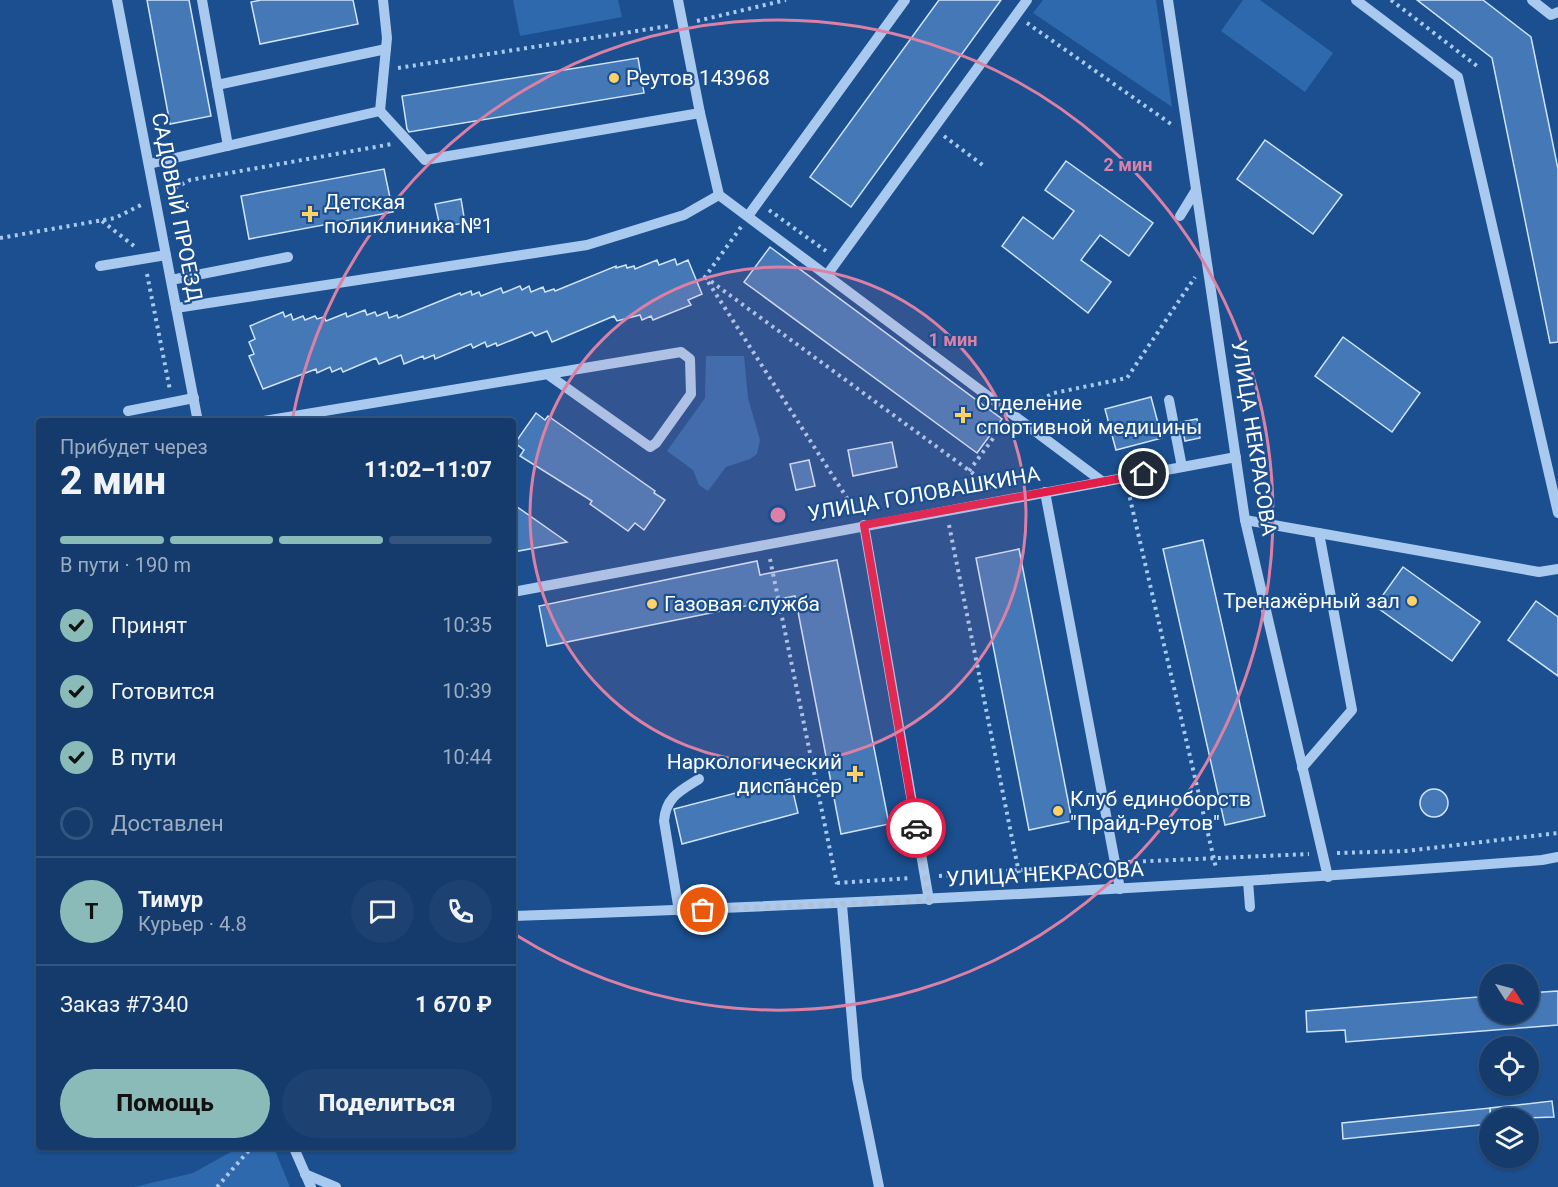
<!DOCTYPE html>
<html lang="ru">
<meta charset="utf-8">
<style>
:root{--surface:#143b6b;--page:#1d4271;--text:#f1f3f6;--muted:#9dadc1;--line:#33557e;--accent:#8bbbb9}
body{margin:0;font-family:Roboto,sans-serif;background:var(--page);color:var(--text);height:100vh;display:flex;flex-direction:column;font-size:22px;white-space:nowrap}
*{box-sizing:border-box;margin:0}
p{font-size:20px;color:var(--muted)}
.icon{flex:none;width:33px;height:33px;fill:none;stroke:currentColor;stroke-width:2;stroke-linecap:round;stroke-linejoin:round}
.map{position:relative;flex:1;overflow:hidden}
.sheet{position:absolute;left:36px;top:418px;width:480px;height:732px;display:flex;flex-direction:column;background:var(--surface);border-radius:6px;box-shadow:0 2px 4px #0004,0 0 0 2px var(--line)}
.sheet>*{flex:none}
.needle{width:39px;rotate:126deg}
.tools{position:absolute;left:1479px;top:964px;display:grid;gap:12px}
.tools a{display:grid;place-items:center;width:60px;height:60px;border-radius:50%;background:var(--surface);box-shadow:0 2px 4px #0004,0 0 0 2px var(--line);font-size:30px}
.pin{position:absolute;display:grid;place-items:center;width:51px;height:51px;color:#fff;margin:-26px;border:3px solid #fff;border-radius:50%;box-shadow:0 2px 6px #0007}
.courier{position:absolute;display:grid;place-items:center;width:60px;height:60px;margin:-30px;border:4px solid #e11d48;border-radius:50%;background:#fff;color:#222;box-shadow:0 2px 8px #0007}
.overview em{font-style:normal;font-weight:800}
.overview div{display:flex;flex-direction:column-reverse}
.overview{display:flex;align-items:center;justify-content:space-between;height:102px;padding:0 24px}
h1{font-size:39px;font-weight:800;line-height:45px}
.bar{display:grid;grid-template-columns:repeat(4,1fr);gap:9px 6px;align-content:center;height:72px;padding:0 24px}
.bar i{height:8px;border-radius:4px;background:var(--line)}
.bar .on{background:var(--accent)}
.bar p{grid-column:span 4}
.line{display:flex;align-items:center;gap:15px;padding:0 24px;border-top:2px solid var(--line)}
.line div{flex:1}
.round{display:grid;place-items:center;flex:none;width:63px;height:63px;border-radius:32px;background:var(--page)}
ol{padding:0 24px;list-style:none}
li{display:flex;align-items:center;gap:18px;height:66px}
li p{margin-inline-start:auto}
li .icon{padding:6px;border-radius:50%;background:var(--accent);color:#111;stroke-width:4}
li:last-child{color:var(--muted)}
li i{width:33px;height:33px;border:3px solid var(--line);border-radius:50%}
.primary-button{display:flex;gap:12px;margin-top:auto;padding:12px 24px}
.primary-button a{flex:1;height:69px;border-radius:36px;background:var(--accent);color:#111;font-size:24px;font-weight:800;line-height:69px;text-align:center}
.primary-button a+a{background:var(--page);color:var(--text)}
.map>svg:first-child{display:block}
</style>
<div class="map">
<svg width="1558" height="1187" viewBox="0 0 1558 1187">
<rect width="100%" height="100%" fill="#1b4f8f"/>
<!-- green -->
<g fill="#2e69ad">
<path d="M 513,0 L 618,0 L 622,17 L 520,36 Z"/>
<path d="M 1043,0 L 1156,0 L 1172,107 L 1033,13 Z"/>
<path d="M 1243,0 L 1260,0 L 1333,53 L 1305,92 L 1221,31 Z"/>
<path d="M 706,356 L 744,356 L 748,398 L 760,440 L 757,454 L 750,459 L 726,467 L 708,491 L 699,485 L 693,470 L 667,451 L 705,398 Z"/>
<path d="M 238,1148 L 274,1148 L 290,1187 L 134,1187 L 193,1173 Z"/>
</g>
<!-- building -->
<g fill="#4478b7" stroke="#cfe3fa" stroke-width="1.5">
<path d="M 147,0 L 189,0 L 211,116 L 170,124 Z"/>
<path d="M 261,0 L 353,0 L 358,24 L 260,44 L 251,2 Z"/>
<path d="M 939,0 L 1001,0 L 851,207 L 810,177 Z"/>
<path d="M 1417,0 L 1483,0 L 1531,37 L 1558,169 L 1558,342 L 1550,343 L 1492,58 Z"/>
<path d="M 638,58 L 644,93 L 409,132 L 407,129 L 402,96 Z"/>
<path d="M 1265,140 L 1342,195 L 1313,234 L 1237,179 Z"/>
<path d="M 1066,161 L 1153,223 L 1129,256 L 1100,235 L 1081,260 L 1111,282 L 1088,313 L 1002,246 L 1023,217 L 1053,239 L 1074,211 L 1045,190 Z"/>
<path d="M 384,169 L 393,212 L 249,239 L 241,196 Z"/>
<path d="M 461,199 L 465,223 L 440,227 L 435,204 Z"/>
<path d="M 770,247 L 1002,419 L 977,453 L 744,282 Z"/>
<path d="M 675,259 L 677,265 L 688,260 L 702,294 L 688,300 L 691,305 L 653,320 L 651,316 L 642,320 L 640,315 L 617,321 L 614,316 L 552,342 L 547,331 L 535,336 L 532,332 L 497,346 L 496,343 L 487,347 L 485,342 L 473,348 L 471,344 L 435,359 L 434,355 L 424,359 L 423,356 L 404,364 L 401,355 L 379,364 L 376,358 L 343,372 L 341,368 L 332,372 L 330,367 L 317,373 L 316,369 L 263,389 L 249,356 L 254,354 L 249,342 L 255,339 L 250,326 L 283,312 L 285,317 L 291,314 L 293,320 L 303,316 L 305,320 L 315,316 L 317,319 L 324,317 L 326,321 L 346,313 L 347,317 L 365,310 L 367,315 L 375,312 L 377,316 L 387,312 L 389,318 L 397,315 L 398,318 L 460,293 L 461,295 L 471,291 L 472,295 L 479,292 L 481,296 L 501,288 L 503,293 L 520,286 L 522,290 L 529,286 L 531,292 L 543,287 L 545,292 L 554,289 L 555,291 L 616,266 L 616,268 L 626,265 L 627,268 L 634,266 L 635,269 L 657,260 L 659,265 Z"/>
<path d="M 1343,337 L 1420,393 L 1392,432 L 1315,376 Z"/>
<path d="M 1151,397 L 1162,438 L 1116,450 L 1105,409 Z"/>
<path d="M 536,413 L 545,420 L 548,416 L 655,491 L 654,493 L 665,500 L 644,530 L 635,523 L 628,531 L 590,504 L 592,501 L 520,456 L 524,450 L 515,443 Z"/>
<path d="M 1197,419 L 1200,438 L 1185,441 L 1181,422 Z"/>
<path d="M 892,442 L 897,467 L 853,476 L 848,450 Z"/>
<path d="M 809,460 L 815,486 L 796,490 L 790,464 Z"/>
<path d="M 513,504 L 567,542 L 513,552 Z"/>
<path d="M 1203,540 L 1265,816 L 1225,825 L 1163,549 Z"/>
<path d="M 1019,549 L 1072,821 L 1029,830 L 976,558 Z"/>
<path d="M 837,560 L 889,824 L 841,834 L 795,596 L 547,646 L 539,606 L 757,561 L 760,575 Z"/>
<path d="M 1403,567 L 1480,622 L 1452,661 L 1375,606 Z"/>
<path d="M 1536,601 L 1558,617 L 1558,676 L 1508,640 Z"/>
<path d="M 790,779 L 798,813 L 682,844 L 674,809 Z"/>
<circle cx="1434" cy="803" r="14"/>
<path d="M 1558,991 L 1558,1025 L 1346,1042 L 1345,1030 L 1307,1032 L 1306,1011 L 1490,996 L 1490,1014 L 1528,1014 L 1528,993 Z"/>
<path d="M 1552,1101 L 1554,1117 L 1491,1119 L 1490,1108 Z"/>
<path d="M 1490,1108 L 1490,1124 L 1343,1139 L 1342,1123 Z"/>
</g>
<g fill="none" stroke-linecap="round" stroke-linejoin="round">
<!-- path -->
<g stroke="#a9c9ee" stroke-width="4" stroke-dasharray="3 4.5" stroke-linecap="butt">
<path d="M 1391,0 L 1477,66"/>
<path d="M 697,21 L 786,0"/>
<path d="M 1027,23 L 1171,124"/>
<path d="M 398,68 L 669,26"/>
<path d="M 944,136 L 984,166"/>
<path d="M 175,188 L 190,180 L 392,144"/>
<path d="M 769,210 L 826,251"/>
<path d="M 102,221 L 134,246"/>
<path d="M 741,227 L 705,277 L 856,512"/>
<path d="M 0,238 L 115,218 L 141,205"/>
<path d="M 147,274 L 170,390"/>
<path d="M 705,277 L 993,488"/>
<path d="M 1027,406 L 1054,393 L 1127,378 L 1195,277"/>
<path d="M 969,471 L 1003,425"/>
<path d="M 1128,490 L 1216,868"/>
<path d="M 949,525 L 1019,873"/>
<path d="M 770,559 L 837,884"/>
<path d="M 1337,853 L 1406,851 L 1558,833"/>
<path d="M 1128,862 L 1309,854"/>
<path d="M 939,876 L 1102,864"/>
<path d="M 837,883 L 911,878"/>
<path d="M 217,1187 L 251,1148"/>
</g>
<!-- minor -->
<g stroke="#a9c9ee" stroke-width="10">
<path d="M 117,0 L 198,422"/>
<path d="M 202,0 L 228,146"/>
<path d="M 678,0 L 700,113 L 719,195 L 1103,482"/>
<path d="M 1168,0 L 1245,520 L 1328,877"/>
<path d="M 1356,0 L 1458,77 L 1558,513"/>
<path d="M 1532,0 L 1551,15 L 1558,12"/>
<path d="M 217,85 L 386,49"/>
<path d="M 380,111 L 425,160 L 700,113"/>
<path d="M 149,164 L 380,111 L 387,38 L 383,0"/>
<path d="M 748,216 L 905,0"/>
<path d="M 1180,216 L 1196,190"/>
<path d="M 100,266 L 166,255"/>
<path d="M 827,275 L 1027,0"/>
<path d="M 171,280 L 288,257"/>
<path d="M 176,308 L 587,245 L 684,215 L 719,195"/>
<path d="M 1169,400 L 1182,467"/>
<path d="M 128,411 L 194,398"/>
<path d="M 258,422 L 681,352 L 690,359 L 691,394 L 656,443 L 650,447 L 547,374"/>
<path d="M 1045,492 L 1120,889"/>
<path d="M 1245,520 L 1539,572 L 1558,569"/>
<path d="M 864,525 L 929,900"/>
<path d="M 513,592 L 1236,457"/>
<path d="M 1302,768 L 1352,710 L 1319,533"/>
<path d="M 1248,881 L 1250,907"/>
<path d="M 842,905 L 857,1078 L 879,1187"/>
<path d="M 679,911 L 664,821 C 666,797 680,791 699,779"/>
<path d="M 513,916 C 856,904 1199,887 1542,860 L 1558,857"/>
<path d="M 294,1148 L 311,1187"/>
<path d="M 305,1174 L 336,1187"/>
</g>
</g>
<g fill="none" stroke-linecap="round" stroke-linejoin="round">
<!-- done -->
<path stroke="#afc1d8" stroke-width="6" stroke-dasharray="0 10.8" d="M 703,910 L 929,900 L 916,828"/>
<!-- route -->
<path stroke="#e11d48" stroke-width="8" d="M 916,828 L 864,525 L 1144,474"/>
</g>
<!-- distance rings -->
<circle cx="778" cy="515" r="248" fill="#dd80a5" fill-opacity=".12"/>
<g fill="none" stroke="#dd80a5" stroke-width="3">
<circle cx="778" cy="515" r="248"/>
<path d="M292 421A495 495 0 1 1 516 935"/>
</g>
<!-- markers -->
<g fill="#ffd166" stroke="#1b4f8f" stroke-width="2">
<circle cx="614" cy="78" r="6"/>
<path d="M307 205h6v6h6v6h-6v6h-6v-6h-6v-6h6z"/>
<path d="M960 406h6v6h6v6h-6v6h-6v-6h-6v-6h6z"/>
<circle cx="1412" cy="601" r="6"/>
<circle cx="652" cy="604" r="6"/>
<path d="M852 765h6v6h6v6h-6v6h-6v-6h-6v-6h6z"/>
<circle cx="1058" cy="811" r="6"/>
</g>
<g text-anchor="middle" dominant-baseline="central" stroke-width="4.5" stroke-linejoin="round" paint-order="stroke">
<!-- poi labels -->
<g font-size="21" fill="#fff" stroke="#1b4f8f" text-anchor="start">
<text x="626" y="78">Реутов 143968</text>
<text x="324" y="202">Детская<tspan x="324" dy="24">поликлиника №1</tspan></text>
<text x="976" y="403">Отделение<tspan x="976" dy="24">спортивной медицины</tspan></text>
<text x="1400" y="601" text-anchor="end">Тренажёрный зал</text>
<text x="664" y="604">Газовая служба</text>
<text x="842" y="762" text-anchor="end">Наркологический<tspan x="842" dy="24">диспансер</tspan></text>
<text x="1070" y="799">Клуб единоборств<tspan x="1070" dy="24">"Прайд-Реутов"</tspan></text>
</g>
<!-- street labels -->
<g font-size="21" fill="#fff" stroke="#1b4f8f">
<text transform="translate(177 207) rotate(79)">САДОВЫЙ ПРОЕЗД</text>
<text transform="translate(1254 438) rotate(81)">УЛИЦА НЕКРАСОВА</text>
<text transform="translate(924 494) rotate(-10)">УЛИЦА ГОЛОВАШКИНА</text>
<text transform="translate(1045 874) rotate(-3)">УЛИЦА НЕКРАСОВА</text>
</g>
</g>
<circle cx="778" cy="515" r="9" fill="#dd80a5" stroke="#1b4f8f" stroke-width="3"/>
<g font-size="18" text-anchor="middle" font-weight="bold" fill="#dd80a5" stroke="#1b4f8f" stroke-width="4.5" stroke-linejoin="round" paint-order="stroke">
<text x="1128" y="171">2 мин</text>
<text x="953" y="346">1 мин</text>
</g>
</svg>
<div class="tools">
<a><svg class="needle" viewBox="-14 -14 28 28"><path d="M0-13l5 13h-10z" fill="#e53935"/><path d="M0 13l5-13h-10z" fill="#9dadc1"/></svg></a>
<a><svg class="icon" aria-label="locate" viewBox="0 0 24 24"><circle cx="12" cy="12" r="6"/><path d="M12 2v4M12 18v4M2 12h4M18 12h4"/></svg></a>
<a><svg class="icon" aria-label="layers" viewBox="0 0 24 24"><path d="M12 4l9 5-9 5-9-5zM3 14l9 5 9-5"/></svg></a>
</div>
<div class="pin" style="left:703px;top:910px;background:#ea580c"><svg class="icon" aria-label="bag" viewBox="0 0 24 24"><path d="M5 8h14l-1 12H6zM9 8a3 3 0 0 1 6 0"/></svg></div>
<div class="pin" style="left:1144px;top:474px;background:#1f2937"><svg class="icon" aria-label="home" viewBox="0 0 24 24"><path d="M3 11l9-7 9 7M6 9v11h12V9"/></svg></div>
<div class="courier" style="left:916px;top:828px"><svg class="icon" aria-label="car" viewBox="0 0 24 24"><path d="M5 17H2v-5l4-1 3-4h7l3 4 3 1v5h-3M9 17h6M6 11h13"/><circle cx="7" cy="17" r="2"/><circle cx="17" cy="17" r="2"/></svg></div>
<section class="sheet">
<div class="overview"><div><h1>2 мин</h1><p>Прибудет через</p></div><em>11:02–11:07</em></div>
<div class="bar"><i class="on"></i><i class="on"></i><i class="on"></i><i></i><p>В пути · 190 m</p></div>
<ol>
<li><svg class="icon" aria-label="check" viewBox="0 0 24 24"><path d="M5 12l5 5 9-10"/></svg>Принят<p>10:35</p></li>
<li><svg class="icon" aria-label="check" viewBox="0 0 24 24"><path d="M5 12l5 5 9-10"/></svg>Готовится<p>10:39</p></li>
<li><svg class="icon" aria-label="check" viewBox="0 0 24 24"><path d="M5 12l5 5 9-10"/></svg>В пути<p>10:44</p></li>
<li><i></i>Доставлен</li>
</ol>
<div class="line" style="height:108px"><b class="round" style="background:var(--accent);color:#111">Т</b><div><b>Тимур</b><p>Курьер · 4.8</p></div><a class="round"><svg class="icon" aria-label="chat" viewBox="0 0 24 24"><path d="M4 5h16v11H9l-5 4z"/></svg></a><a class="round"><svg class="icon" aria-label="phone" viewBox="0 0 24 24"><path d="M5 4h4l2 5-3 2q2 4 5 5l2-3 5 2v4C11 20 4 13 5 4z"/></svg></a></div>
<div class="line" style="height:78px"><div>Заказ #7340</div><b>1 670 ₽</b></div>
<div class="primary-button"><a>Помощь</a><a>Поделиться</a></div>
</section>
</div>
